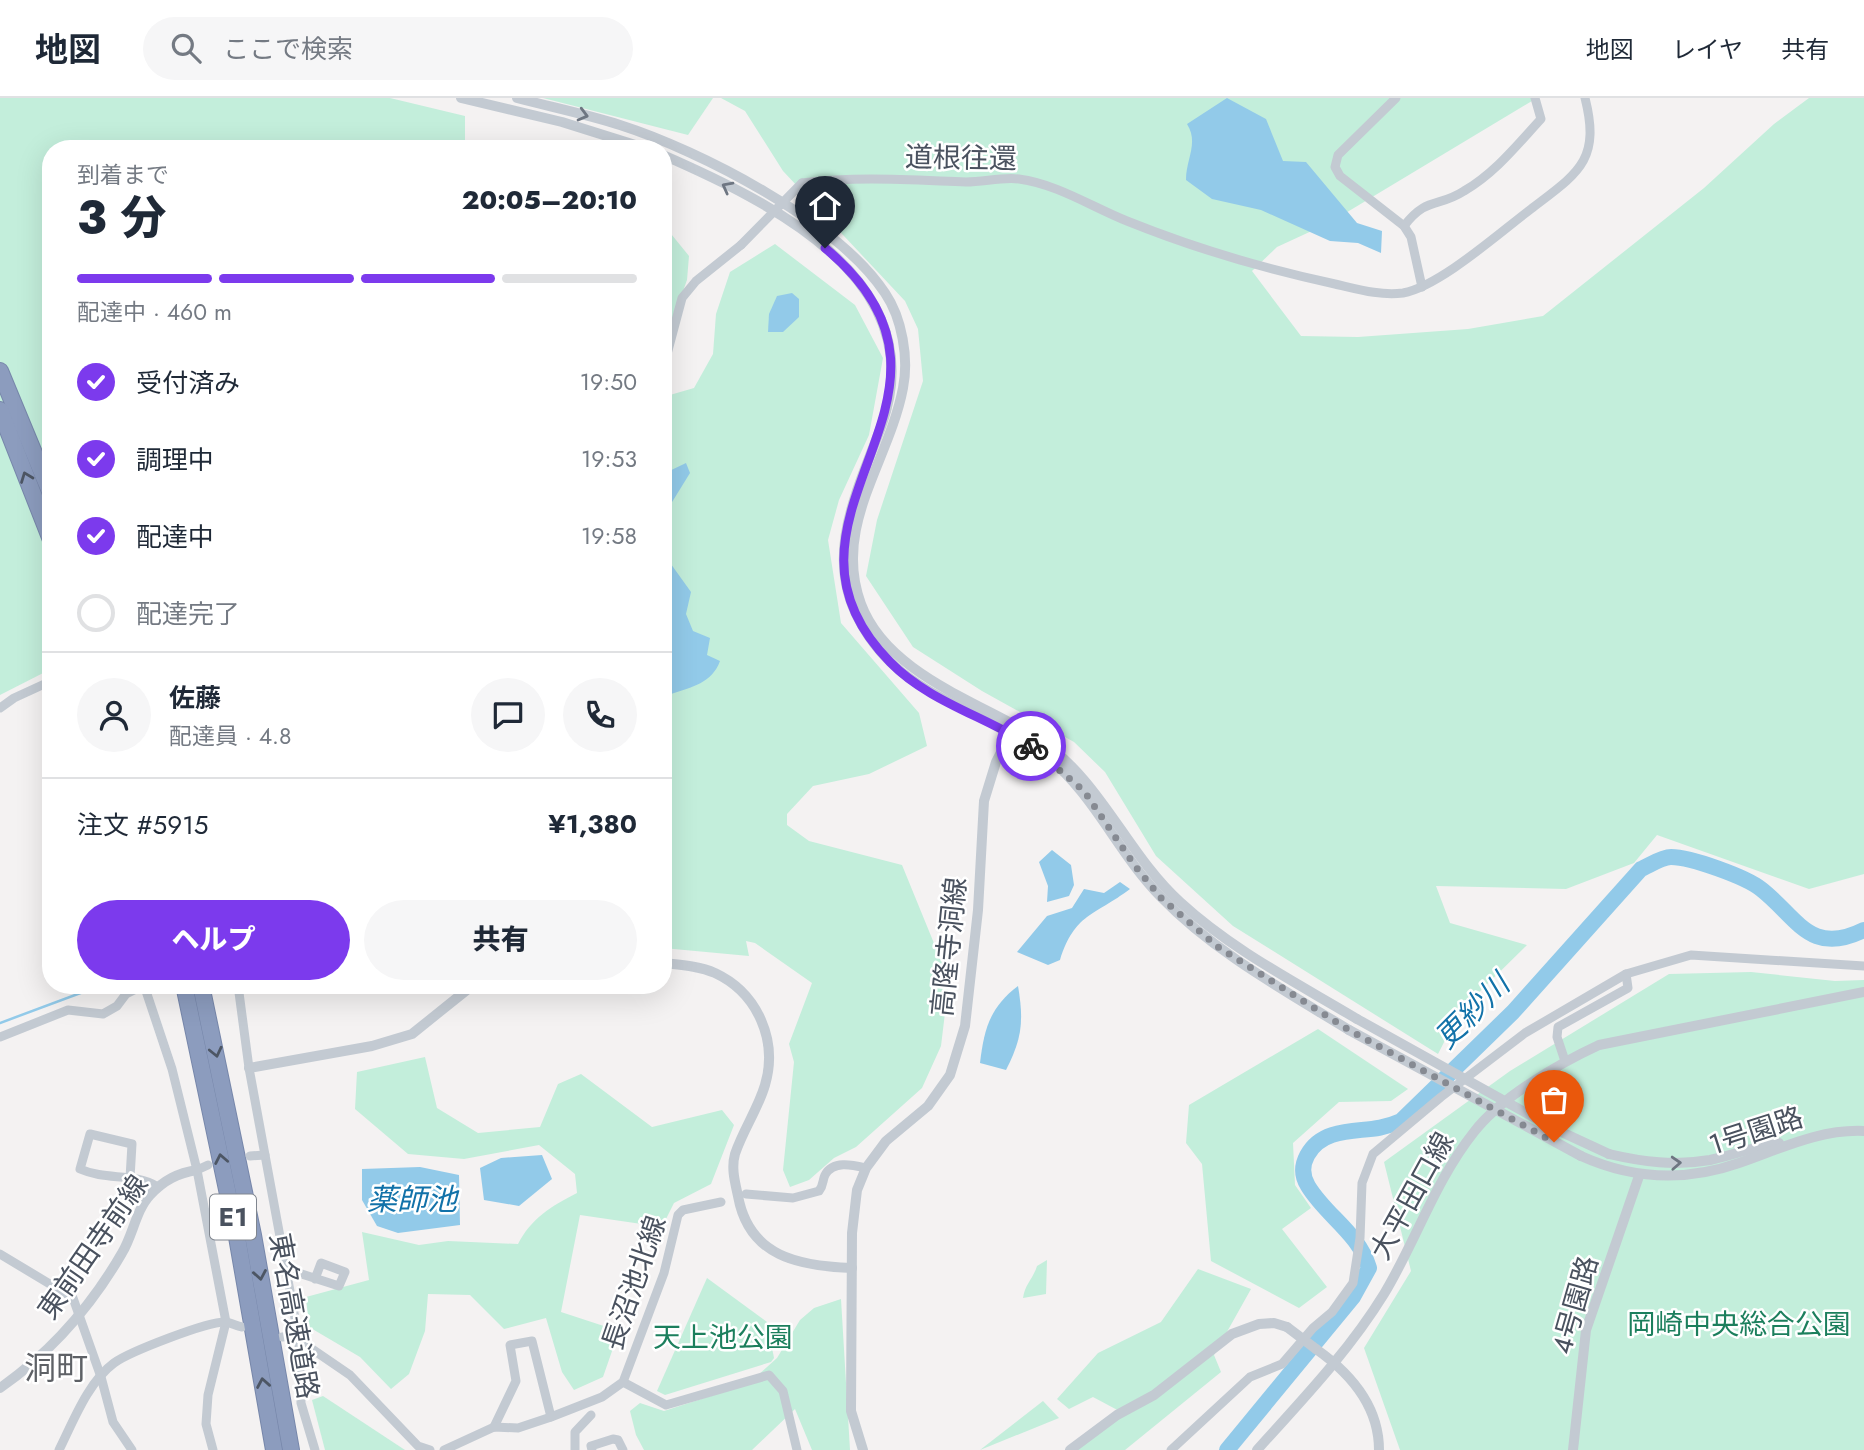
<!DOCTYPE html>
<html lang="ja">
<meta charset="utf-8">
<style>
:root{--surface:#fff;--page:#f6f6f7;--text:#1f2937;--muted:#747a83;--line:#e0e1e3;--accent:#7c3aed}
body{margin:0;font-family:Jost,"Noto Sans JP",sans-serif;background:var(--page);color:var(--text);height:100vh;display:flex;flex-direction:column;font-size:26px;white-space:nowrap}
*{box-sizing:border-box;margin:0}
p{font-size:23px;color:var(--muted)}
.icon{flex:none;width:38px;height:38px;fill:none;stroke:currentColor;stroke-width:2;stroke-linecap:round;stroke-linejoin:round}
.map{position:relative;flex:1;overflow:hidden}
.sheet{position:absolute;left:42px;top:42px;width:630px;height:854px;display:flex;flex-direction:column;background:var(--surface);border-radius:28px;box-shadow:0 7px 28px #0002}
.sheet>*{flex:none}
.pin{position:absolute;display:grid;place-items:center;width:60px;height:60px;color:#fff;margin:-72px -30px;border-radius:50% 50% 50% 0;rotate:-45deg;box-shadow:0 0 7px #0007}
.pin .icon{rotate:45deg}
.courier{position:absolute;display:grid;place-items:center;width:70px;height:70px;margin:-35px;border:5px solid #7c3aed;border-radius:50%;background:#fff;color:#222;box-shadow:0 2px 9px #0007}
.overview em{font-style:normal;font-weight:800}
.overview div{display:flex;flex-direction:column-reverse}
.overview{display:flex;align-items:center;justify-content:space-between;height:119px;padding:0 35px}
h1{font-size:46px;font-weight:800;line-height:52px}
.bar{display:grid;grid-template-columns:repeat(4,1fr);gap:10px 7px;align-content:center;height:84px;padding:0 35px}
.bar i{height:9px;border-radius:5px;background:var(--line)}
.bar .active{background:var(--accent)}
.bar p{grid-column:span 4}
.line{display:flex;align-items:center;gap:18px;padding:0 35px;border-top:2px solid var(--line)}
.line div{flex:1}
.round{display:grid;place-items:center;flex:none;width:74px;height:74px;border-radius:37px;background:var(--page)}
ol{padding:0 35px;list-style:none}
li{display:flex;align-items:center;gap:21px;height:77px}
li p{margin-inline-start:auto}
li .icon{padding:7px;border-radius:50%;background:var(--accent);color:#fff;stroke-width:4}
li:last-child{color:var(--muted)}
li i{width:38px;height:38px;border:4px solid var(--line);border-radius:50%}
.action{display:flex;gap:14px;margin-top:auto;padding:14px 35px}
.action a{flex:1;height:80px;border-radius:42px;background:var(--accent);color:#fff;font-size:28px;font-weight:800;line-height:80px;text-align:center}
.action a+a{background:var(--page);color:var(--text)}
header{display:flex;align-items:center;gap:42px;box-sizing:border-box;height:98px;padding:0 35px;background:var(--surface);border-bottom:2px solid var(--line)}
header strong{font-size:33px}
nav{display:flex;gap:38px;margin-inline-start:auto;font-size:24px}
.search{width:490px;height:63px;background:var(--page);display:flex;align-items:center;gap:18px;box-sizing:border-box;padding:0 24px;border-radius:38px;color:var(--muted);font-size:26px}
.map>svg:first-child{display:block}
</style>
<header>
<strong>地図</strong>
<div class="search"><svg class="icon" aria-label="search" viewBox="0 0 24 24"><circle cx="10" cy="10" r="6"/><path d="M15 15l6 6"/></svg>ここで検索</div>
<nav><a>地図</a><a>レイヤ</a><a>共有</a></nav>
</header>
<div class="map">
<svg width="1864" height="1352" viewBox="0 0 1864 1352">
<rect width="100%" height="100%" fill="#f4f2f2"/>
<!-- green -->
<g fill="#c3eedb">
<path d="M 0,0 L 390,0 L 465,18 L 465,51 L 51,51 L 51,571 L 0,597 Z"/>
<path d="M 543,0 L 713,0 L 688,37 Z"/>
<path d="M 721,0 L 1537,0 L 1329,125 L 1277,149 L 1252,173 L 1301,238 L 1358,239 L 1468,231 L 1543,218 L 1704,90 L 1774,26 L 1809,0 L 1864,0 L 1864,776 L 1809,791 L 1657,737 L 1634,765 L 1566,791 L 1436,788 L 1450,825 L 1527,847 L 1460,913 L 1438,956 L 1233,828 L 1156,758 L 1105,674 L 1074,644 L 982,593 L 913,549 L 866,478 L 877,422 L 923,283 L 918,231 L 905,203 L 783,73 L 745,13 Z"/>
<path d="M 663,126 L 689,158 L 687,182 L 663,248 Z"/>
<path d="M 775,146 L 855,207 L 883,260 L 869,337 L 839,402 L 828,442 L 841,525 L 919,615 L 927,648 L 869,676 L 813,688 L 787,716 L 787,727 L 809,743 L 902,767 L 949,882 L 941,948 L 922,990 L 856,1049 L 834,1060 L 809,1082 L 790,1089 L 783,1072 L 794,964 L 789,946 L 812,885 L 755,845 L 746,843 L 749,858 L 663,850 L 663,299 L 694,290 L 713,256 L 716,216 L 730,174 Z"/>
<path d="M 1751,874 L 1835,883 L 1864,882 L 1864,1352 L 1400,1352 L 1364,1250 L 1411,1173 L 1384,1064 L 1510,973 L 1669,876 Z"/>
<path d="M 1318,931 L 1408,991 L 1391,1003 L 1339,1004 L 1293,1045 L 1295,1087 L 1311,1110 L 1282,1131 L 1327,1189 L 1299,1210 L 1211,1163 L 1202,1066 L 1186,1045 L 1189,1007 Z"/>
<path d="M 425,959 L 437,1010 L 478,1035 L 540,1029 L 558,986 L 581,976 L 652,1029 L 722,1012 L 734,1027 L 711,1086 L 674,1105 L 662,1129 L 580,1117 L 561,1214 L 619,1233 L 603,1279 L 574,1292 L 562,1274 L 546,1220 L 504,1231 L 470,1197 L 428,1196 L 425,1233 L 409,1276 L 391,1291 L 360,1259 L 309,1229 L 306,1199 L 369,1182 L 362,1134 L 419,1147 L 448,1143 L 518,1146 C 531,1121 551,1108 577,1095 L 575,1076 L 539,1047 L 464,1061 L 408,1056 L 355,1011 L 357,974 Z"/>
<path d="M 1047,1162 L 1046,1196 L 1023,1200 C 1025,1186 1033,1181 1037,1168 Z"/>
<path d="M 1198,1171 L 1251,1191 L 1214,1257 L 1221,1274 L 1125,1352 L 1077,1352 L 1123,1315 L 1093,1299 L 1069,1311 L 1057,1301 L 1098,1255 L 1161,1224 Z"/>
<path d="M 707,1180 L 767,1224 L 774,1260 L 771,1264 L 665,1297 L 657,1293 Z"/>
<path d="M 841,1201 L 850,1352 L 812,1352 L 795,1311 L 752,1352 L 644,1352 L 636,1337 L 630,1313 L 640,1305 L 664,1313 L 748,1286 L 777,1260 L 800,1222 L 814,1210 Z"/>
<path d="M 323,1298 L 405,1352 L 325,1352 L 312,1302 Z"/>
<path d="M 1043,1303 L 1059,1320 L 980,1352 Z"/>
</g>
<!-- water -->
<g fill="#92cae9">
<path d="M 1227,0 L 1266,21 L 1283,63 L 1306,64 L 1357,125 L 1382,133 L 1381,155 L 1358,145 L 1330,143 L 1261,112 L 1212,101 L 1186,82 C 1186,61 1199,45 1187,26 Z"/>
<path d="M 792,195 L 799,201 L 799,219 L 783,234 L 768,234 L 769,216 L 777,198 Z"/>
<path d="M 686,365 L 690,375 L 669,409 L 663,408 L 663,376 Z"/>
<path d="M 663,455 L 691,494 L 686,516 L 693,533 L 710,540 L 707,557 L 720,563 C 712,585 692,589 671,596 L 663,590 Z"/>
<path d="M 1052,752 L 1071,767 L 1074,787 L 1069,798 L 1047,804 L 1048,788 L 1039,764 Z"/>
<path d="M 1120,784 L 1130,791 C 1094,818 1075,815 1060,862 L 1048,867 L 1017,854 L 1047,818 L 1072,810 L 1084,791 L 1104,795 Z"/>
<path d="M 1018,888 C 1024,923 1022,941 1006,972 L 980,965 C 984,931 990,909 1018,888 Z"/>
<path d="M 542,1057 L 552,1081 L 519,1108 L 484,1102 L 480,1070 L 501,1060 Z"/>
<path d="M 420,1069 L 459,1077 L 460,1127 L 398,1135 L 377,1128 L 362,1102 L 362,1071 Z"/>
</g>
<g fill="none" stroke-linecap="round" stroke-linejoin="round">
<!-- stream -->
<path stroke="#92cae9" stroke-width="2.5" d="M 0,925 L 102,887"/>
<!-- river -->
<path stroke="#92cae9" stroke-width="16" d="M 1227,1352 L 1353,1199 L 1369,1170 C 1359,1135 1326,1118 1308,1088 C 1295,1067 1311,1044 1332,1037 C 1357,1029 1374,1035 1401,1023 L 1513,914 L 1641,771 C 1650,767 1662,759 1671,759 C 1691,759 1746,779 1761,791 C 1797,819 1810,859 1864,832"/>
<!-- motorway casing -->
<g stroke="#7787aa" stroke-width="18">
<g id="motorway">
<path d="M 0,273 L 51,396"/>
<path d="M 0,312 L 51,442"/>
<path d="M 184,887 L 237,1139 L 274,1352"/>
<path d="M 201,887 L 253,1137 L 291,1352"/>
</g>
</g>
<!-- minor -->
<g stroke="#c3cad2" stroke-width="9">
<path d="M 1396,0 L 1338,57 L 1335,69 L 1340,78 L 1404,128 L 1411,139 L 1422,189"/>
<path d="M 802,85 C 857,78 911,82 966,84 C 984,84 1001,79 1019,81 C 1057,86 1092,109 1127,123 C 1194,150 1265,171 1335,186 C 1357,191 1380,198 1403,195 C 1440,188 1499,135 1531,111 C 1578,75 1601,63 1585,0"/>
<path d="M 1404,128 C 1427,98 1438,110 1464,93 C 1495,75 1517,47 1541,21 L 1535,0"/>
<path d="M 663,271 L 682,200 L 696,183 L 741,147"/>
<path d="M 0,610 L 14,600 L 51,583"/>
<path d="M 144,887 L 172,971 L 197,1072 L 226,1224 L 208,1297 L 206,1326 L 213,1352"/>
<path d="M 238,887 L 249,970 L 299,1242 L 301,1305 L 315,1352"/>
<path d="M 0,939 L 68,912 L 103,916 L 117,908 L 126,896 L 142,888"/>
<path d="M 1565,963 L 1557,939 L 1558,929 L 1628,890 L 1626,876"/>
<path d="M 250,1058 L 265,1057"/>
<path d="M 197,1072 L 208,1067"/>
<path d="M 130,1080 L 132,1046 L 90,1036 L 80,1071 C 107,1083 133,1074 158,1089"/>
<path d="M 746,1096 L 793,1100 L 819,1093 C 824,1087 822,1083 825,1077 C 833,1062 853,1067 866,1070"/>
<path d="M 0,1156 L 73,1200 L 101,1279 L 113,1324 L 132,1352"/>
<path d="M 286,1171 L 339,1188 L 345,1174 L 321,1165 L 315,1181"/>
<path d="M 282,1239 L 293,1238 L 350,1277 L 418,1348 L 430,1352"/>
<path d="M 623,1284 L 666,1307 L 769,1277 L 783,1293 L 797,1352"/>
<path d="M 494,1329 L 516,1283 L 510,1247 L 532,1243 L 551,1319"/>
<path d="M 59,1352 C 73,1324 88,1284 114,1265 C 129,1254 208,1223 226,1224 C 231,1225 237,1228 242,1229"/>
<path d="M 444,1352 L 494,1329 L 518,1330 L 551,1319 L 602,1299 L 623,1284 L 664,1175 L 678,1117 L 683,1112 L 721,1104"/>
<path d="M 575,1352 L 575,1334 L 591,1317"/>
<path d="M 592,1352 L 591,1348 L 613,1341 L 618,1342 L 623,1352"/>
<path d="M 1171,1352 L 1250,1279 L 1282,1266 L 1313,1230 L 1332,1214 L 1353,1185 L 1360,1140 L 1362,1085 L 1373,1056 L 1441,999 L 1525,935 L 1626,876 L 1691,857 L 1864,868"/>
</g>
<!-- tertiary -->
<g stroke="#c3cad2" stroke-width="10">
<path d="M 461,0 L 562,24 L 648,51"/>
<path d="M 517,0 C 551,9 586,16 620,27 C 701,53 837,123 885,195 C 902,220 909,260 903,290 C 889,364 832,428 861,506 C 887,576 980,604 1037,640 C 1101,681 1126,755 1180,804 C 1232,852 1297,885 1357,921"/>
<path d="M 663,57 C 770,104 933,182 882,326 C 859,390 823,455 859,522 C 901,602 979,607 1043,655 C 1095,696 1116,753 1161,799 C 1214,854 1284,892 1349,932"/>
<path d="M 663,865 C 681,867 699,868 715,875 C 758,895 778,943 765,987 C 758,1011 743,1032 735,1056 C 731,1070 735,1084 738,1098 C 749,1159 799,1168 852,1170"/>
<path d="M 249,970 L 372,948 L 412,936 L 473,887"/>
<path d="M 1609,1056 C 1643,1064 1675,1068 1710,1062 C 1734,1057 1756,1048 1779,1045"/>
<path d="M 1581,1058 C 1632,1081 1685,1084 1739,1065 C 1780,1051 1819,1031 1864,1033"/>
<path d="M 1316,1251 C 1350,1275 1379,1308 1379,1352"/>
<path d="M 0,1290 C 50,1255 92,1207 122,1155 C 133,1137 136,1112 150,1097 C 164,1082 178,1075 197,1072"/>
<path d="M 863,1352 L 851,1313 L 852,1135 L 857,1092 L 866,1070 L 886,1043 L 928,1008 L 950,977 L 965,928 L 978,812 L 984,703 L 996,664 L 1013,631"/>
<path d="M 1070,1352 L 1117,1317 L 1154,1297 L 1232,1236 L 1259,1226 L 1274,1225 L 1287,1229"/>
<path d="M 1257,1352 C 1302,1302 1349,1253 1384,1196 C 1416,1143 1435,1083 1474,1034 C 1501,999 1560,965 1599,947 L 1864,894"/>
<path d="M 1573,1352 L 1586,1232 L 1639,1078"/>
</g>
<!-- motorway -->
<use href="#motorway" stroke="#8c9cbe" stroke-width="16"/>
<!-- minor-bridge -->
<path stroke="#c3cad2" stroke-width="9" d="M 741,147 L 802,85"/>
<!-- tertiary-bridge -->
<g stroke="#c3cad2" stroke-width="10">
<path d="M 1357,921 L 1555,1031 L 1609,1056"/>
<path d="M 1349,932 L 1581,1058"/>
<path d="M 1287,1229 L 1316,1251"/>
</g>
</g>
<!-- one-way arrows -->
<defs><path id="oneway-chevron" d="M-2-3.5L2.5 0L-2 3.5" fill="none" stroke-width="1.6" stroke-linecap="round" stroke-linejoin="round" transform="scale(1.75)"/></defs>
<g stroke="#6e7682">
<use href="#oneway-chevron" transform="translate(583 17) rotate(15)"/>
<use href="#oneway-chevron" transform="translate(727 89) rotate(-152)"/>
<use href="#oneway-chevron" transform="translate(1676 1065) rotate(-3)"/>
</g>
<g stroke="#4d5664">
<use href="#oneway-chevron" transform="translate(26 379) rotate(-111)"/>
<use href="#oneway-chevron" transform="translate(216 954) rotate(77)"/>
<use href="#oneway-chevron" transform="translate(221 1061) rotate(-101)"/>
<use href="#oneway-chevron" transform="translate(260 1177) rotate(80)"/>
<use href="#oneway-chevron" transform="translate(263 1285) rotate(-100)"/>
</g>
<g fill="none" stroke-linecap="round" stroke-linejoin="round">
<!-- done -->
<path stroke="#868a92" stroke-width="7" stroke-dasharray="0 12.6" d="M 1031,648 L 1084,693 L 1135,768 L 1161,800 L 1218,849 L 1349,932 L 1554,1044"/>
<!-- route -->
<path stroke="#7c3aed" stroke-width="9" d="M 825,150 C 1004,298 745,417 890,564 C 929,604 985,618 1031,648"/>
</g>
<g text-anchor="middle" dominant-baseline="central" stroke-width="5" stroke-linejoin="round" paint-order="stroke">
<!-- shield labels -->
<rect fill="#fff" stroke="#80868f" stroke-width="2" x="210" y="1096.5" width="46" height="45" rx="5"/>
<g font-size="26" font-weight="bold" fill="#4a525f">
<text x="233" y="1119">E1</text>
</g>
<!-- street labels -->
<g font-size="28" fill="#4a525f" stroke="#fff">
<text transform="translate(961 60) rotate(1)">道根往還</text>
<text transform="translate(949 849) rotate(-84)">高隆寺洞線</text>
<text transform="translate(1756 1033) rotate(-18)">1号園路</text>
<text transform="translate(1412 1098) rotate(-61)">大平田口線</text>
<text transform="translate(93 1149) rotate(-55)">東前田寺前線</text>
<text transform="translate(634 1185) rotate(-71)">長沼池北線</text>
<text transform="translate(1575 1207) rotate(-74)">4号園路</text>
<text transform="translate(294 1218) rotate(80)">東名高速道路</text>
</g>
<!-- park labels -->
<g font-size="28" fill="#1c7f5d" stroke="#fff">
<text x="1739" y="1226">岡崎中央総合公園</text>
<text x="723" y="1239">天上池公園</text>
</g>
<!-- water labels -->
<g font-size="30" font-style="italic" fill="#1272a9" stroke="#fff">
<text transform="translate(1472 913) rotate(-45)">更紗川</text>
<text x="412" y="1101">薬師池</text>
</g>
<!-- quarter labels -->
<g font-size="32" fill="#5e6166" stroke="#fff">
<text x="56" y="1270">洞町</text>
</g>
</g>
</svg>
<div class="pin" style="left:1554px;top:1044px;background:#ea580c"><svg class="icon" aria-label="bag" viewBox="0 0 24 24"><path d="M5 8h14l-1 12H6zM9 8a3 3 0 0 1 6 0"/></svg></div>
<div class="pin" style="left:825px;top:150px;background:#1f2937"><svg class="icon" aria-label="home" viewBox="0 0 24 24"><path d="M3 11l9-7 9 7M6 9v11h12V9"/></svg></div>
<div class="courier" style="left:1031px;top:648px"><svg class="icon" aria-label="bike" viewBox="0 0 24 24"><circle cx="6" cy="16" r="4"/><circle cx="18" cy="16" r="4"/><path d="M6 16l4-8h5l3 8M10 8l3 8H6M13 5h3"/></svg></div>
<section class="sheet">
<div class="overview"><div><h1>3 分</h1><p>到着まで</p></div><em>20:05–20:10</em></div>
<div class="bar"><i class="active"></i><i class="active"></i><i class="active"></i><i></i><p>配達中 · 460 m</p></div>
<ol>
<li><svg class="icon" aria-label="check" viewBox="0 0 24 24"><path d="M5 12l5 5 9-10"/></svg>受付済み<p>19:50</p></li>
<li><svg class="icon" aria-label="check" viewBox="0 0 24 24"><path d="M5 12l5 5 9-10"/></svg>調理中<p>19:53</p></li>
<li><svg class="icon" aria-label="check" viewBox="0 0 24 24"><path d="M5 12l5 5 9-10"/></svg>配達中<p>19:58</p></li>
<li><i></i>配達完了</li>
</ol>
<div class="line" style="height:126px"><a class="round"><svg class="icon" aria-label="person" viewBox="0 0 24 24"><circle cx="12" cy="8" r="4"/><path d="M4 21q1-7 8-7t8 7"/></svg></a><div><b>佐藤</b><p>配達員 · 4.8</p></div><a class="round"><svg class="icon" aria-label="chat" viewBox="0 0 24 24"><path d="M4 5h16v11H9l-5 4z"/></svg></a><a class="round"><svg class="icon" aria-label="phone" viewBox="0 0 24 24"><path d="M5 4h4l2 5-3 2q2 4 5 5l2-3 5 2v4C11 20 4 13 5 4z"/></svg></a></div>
<div class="line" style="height:91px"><div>注文 #5915</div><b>¥1,380</b></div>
<div class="action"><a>ヘルプ</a><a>共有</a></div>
</section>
</div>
